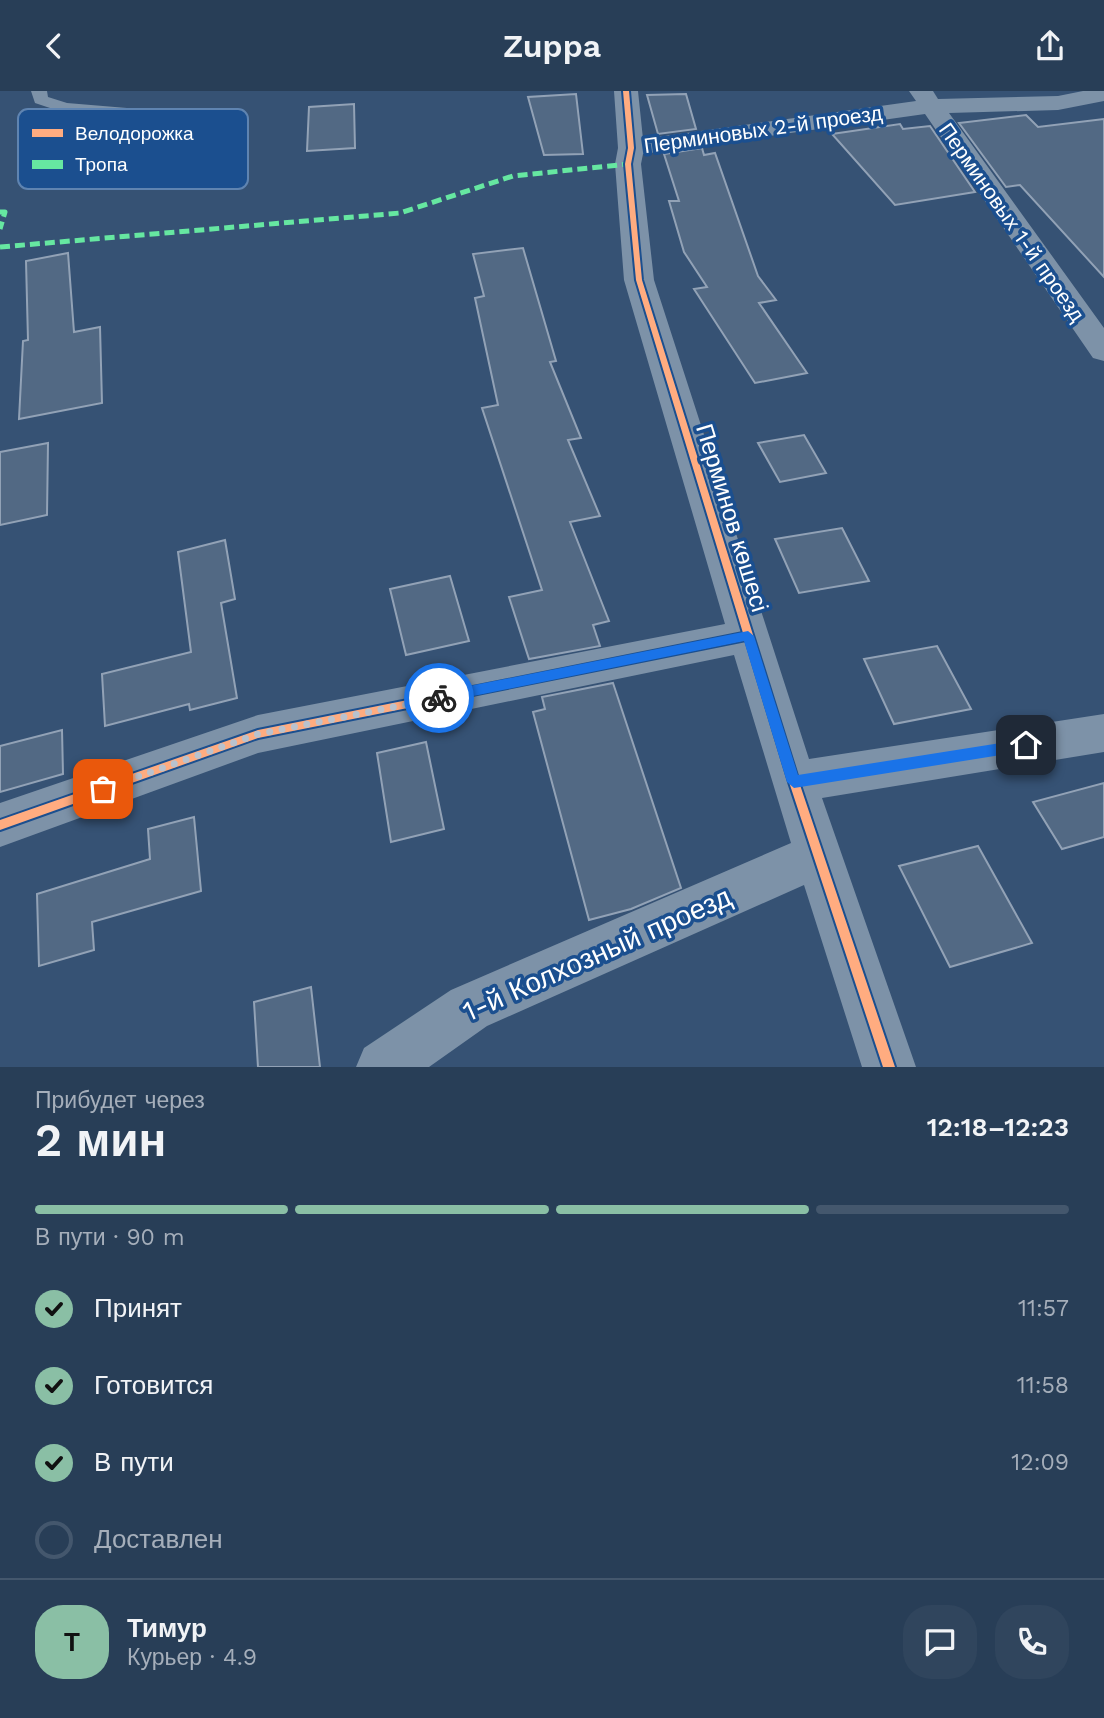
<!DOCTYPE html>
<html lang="ru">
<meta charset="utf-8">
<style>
:root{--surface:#283e57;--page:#30455d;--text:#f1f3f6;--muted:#a5aeba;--line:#44576d;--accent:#8abfa5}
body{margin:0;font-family:"Work Sans",sans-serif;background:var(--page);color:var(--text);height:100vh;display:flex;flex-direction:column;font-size:26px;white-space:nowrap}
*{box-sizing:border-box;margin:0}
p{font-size:23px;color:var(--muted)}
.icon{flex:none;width:38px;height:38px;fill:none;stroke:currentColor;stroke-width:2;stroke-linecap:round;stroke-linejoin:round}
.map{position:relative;height:976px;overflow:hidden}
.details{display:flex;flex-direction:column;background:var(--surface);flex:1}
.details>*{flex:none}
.pin{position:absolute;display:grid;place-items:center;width:60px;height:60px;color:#fff;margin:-30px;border-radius:14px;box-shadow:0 4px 10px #0006}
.courier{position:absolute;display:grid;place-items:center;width:70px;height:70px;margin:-35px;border:5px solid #1a73e8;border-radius:50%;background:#fff;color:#222;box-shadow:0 2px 9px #0007}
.headline em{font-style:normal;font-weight:600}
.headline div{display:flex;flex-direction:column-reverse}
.headline{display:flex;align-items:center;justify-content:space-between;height:119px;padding:0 35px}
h1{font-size:46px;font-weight:600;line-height:52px}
.bar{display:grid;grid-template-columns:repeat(4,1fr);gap:10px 7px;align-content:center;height:84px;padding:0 35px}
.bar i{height:9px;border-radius:5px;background:var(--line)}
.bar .current{background:var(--accent)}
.bar p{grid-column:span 4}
.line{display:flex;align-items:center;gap:18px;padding:0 35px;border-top:2px solid var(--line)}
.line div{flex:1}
.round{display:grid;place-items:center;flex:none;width:74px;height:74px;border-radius:28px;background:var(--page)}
ol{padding:0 35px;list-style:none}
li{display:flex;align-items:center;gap:21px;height:77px}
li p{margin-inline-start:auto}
li .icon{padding:7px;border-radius:50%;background:var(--accent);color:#111;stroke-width:4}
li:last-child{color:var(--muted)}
li i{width:38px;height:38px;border:4px solid var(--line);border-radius:50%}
header{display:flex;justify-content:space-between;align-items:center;height:91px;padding:0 35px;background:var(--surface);font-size:32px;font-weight:600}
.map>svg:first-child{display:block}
</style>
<header><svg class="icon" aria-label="back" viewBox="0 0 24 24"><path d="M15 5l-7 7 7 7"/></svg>Zuppa<svg class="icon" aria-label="share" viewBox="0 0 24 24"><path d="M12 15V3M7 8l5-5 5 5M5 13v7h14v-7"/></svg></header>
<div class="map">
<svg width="1104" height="976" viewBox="0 0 1104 976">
<rect width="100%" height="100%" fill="#365274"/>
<!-- building -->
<g fill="#526984" stroke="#92a2b6" stroke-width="2">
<path d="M 576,3 L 583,63 L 544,64 L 528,6 Z"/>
<path d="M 686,3 L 696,38 L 658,43 L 647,4 Z"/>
<path d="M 354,13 L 355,57 L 307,60 L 309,16 Z"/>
<path d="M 1026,24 L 1038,36 L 1104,28 L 1104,186 L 1020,94 L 1006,96 L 959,32 Z"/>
<path d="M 900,33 L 903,38 L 930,35 L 975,101 L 895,114 L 832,43 Z"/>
<path d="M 702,57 L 704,64 L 715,62 L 758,185 L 776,209 L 759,212 L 807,282 L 755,292 L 694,198 L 707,196 L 684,161 L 669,110 L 679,110 L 664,63 Z"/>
<path d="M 523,157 L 556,270 L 550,271 L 581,347 L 568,349 L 600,425 L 570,431 L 609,530 L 593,534 L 600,555 L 529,568 L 509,506 L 542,499 L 482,317 L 498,314 L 475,207 L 484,205 L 473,163 Z"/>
<path d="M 68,162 L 74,241 L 100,236 L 102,312 L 19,328 L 23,250 L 28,249 L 26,170 Z"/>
<path d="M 804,344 L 826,382 L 780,391 L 758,352 Z"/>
<path d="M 48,352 L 47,424 L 0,434 L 0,361 Z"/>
<path d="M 842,437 L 869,490 L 799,502 L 775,448 Z"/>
<path d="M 225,449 L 235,508 L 221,512 L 237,607 L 190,619 L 189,613 L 105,635 L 102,583 L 191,561 L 178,461 Z"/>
<path d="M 450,485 L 469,550 L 406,564 L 390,498 Z"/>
<path d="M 937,555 L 971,618 L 894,633 L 864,568 Z"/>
<path d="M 613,592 L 681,797 L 631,818 L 589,829 L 533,621 L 545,618 L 542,606 Z"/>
<path d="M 62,639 L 63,683 L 0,701 L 0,655 Z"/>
<path d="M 426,651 L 444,738 L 391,751 L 377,662 Z"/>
<path d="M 1104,692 L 1104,746 L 1062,758 L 1033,711 Z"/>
<path d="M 194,726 L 201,800 L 92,831 L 94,859 L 39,875 L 37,803 L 150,768 L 148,738 Z"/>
<path d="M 978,755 L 1032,852 L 950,876 L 899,775 Z"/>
<path d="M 311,896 L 320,976 L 258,976 L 254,911 Z"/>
</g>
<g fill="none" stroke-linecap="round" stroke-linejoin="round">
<!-- lane -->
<path fill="#7d92a8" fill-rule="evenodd" d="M 31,0 L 47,0 L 48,6 L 67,12 L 127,17 L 135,22 L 127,27 L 65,22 L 35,12 Z"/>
<!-- street -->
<path fill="#7d92a8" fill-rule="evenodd" d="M 614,0 L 638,0 L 643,48 L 916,10 L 909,0 L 933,0 L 938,8 L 1058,5 L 1083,0 L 1104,0 L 1104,10 L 1058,19 L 949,22 L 1104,237 L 1104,270 L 1093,267 L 925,23 L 643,63 L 641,73 L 654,189 L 809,668 L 1104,623 L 1104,661 L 822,707 L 916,976 L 862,976 L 804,794 L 487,935 L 429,976 L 356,976 L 364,957 L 451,899 L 791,752 L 734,564 L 258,662 L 0,756 L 0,712 L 258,624 L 725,533 L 624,189 L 615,73 L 618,57 Z"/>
<!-- quiet -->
<g stroke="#66e7a1" stroke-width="5" stroke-dasharray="10 5" stroke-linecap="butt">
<path d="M 0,121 L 5,121 L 0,138"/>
<path d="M 0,156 L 400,122 L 513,85 L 628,73"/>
</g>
<!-- cycleway casing -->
<g stroke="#1b4f8f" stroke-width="4">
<path id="cycleway" d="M 623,0 L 629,0 L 634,57 L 631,73 L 642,189 L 799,691 L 895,976 L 883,976 L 789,691 L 746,549 L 258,647 L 0,739 L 0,729 L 258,639 L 743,542 L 636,189 L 625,73 L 628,57 Z"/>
</g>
<!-- cycleway -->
<use href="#cycleway" fill="#ffac80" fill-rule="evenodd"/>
</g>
<!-- route -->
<path fill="#1a73e8" d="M 748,540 L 754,545 L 798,684 L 1026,648 L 1033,654 L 1026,660 L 794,697 L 787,691 L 744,550 L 439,612 L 433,607 L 439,601 Z"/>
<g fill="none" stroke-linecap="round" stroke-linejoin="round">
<!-- done -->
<path stroke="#b9c2ce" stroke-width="7" stroke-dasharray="0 12.6" d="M 103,698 L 258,643 L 439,607"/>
</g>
<g text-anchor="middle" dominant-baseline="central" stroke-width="7" stroke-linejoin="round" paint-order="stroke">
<!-- far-street labels -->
<g font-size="21" fill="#fff" stroke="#1b4f8f">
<text transform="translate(763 38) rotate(-8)">Перминовых 2-й проезд</text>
<text transform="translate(1012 131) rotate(55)">Перминовых 1-й проезд</text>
</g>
<!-- street labels -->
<g font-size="24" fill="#fff" stroke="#1b4f8f">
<text transform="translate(732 427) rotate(73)">Перминов көшесі</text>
</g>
<!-- near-street labels -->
<g font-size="28" fill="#fff" stroke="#1b4f8f">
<text transform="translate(597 863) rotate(-24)">1-й Колхозный проезд</text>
</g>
</g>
<!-- legend -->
<rect x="18" y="18" width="230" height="80" rx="10" fill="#1b4f8f" stroke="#5f84b1" stroke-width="2"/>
<rect x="32" y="38" width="31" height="8" fill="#ffac80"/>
<rect x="32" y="69" width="31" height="9" fill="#66e7a1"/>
<g font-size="19" fill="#fff">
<text x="75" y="49">Велодорожка</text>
<text x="75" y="80">Тропа</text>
</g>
</svg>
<div class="pin" style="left:103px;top:698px;background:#ea580c"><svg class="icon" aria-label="bag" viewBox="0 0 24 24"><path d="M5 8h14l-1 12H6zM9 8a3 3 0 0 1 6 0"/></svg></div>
<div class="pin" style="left:1026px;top:654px;background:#1f2937"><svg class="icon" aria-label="home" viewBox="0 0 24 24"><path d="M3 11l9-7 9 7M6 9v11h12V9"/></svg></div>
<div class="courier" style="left:439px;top:607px"><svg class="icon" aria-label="bike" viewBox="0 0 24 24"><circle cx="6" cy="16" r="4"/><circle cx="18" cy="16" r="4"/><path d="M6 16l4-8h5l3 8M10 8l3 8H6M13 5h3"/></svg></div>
</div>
<section class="details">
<div class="headline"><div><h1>2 мин</h1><p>Прибудет через</p></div><em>12:18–12:23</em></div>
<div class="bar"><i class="current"></i><i class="current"></i><i class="current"></i><i></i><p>В пути · 90 m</p></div>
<ol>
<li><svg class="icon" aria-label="check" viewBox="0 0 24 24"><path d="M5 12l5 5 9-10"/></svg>Принят<p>11:57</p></li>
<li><svg class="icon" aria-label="check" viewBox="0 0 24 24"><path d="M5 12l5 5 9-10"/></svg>Готовится<p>11:58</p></li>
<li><svg class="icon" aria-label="check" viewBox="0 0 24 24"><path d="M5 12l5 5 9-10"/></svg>В пути<p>12:09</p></li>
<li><i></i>Доставлен</li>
</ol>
<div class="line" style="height:126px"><b class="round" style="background:var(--accent);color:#111">Т</b><div><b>Тимур</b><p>Курьер · 4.9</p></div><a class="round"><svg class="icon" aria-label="chat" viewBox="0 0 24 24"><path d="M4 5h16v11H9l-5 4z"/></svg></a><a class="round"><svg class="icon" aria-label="phone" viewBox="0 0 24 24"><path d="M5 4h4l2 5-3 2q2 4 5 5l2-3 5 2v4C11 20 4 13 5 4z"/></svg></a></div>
</section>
